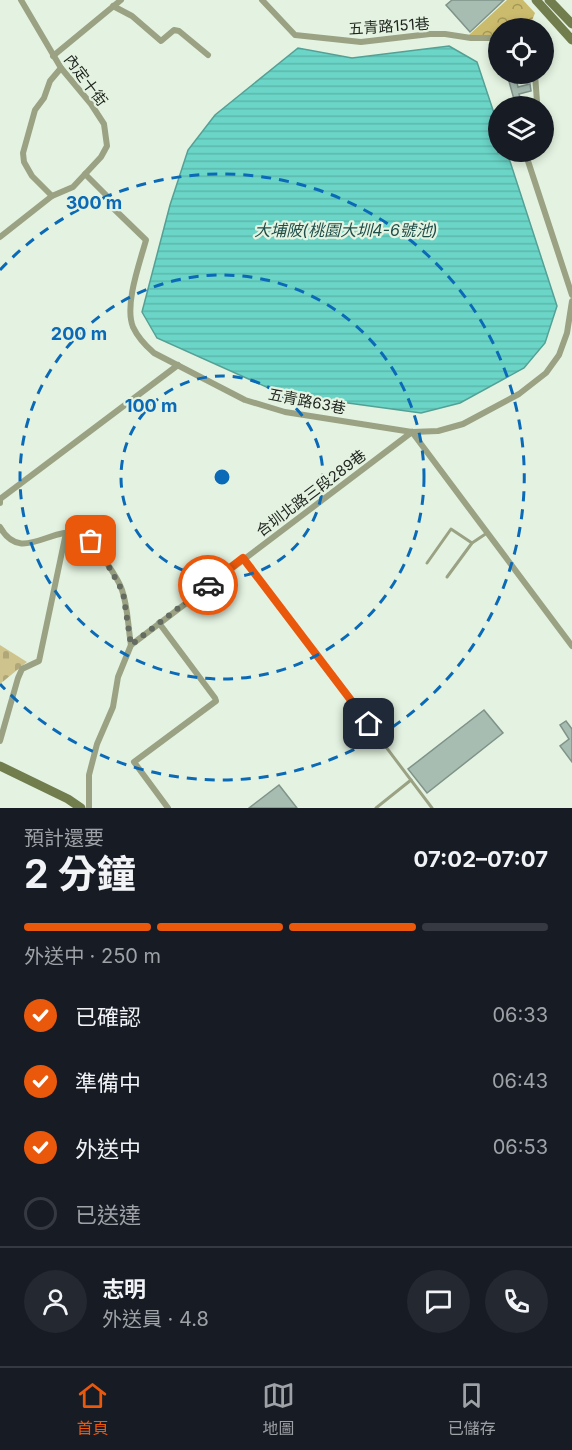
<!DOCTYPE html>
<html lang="zh-TW">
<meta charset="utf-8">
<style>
:root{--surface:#171b24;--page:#242831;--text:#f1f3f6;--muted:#9ea1a6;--line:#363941;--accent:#ea580c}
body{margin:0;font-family:Inter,"Noto Sans TC",sans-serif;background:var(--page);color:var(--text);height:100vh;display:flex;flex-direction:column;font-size:22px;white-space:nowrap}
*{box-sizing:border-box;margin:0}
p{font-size:20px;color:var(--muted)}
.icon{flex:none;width:33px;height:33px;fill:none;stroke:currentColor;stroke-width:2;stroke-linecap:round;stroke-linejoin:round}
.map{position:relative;height:808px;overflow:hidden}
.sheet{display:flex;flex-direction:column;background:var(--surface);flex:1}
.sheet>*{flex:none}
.tools{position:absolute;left:488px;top:18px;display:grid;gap:12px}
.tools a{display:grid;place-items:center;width:66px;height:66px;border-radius:50%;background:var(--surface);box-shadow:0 3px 9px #0003;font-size:30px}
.pin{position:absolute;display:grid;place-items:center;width:51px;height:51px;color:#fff;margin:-26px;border-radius:12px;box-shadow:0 3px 9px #0006}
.courier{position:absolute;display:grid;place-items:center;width:60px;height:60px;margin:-30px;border:4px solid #ea580c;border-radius:50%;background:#fff;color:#222;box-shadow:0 2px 8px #0007}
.headline em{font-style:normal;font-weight:700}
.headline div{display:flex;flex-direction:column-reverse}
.headline{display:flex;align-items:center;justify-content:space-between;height:102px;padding:0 24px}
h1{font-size:39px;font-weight:700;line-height:45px}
.bar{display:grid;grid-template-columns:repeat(4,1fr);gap:9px 6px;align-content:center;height:72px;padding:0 24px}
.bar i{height:8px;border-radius:4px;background:var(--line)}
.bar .current{background:var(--accent)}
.bar p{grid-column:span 4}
.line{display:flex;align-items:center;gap:15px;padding:0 24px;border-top:2px solid var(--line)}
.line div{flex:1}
.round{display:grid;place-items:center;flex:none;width:63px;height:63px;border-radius:32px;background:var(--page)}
ol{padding:0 24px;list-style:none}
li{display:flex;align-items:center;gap:18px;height:66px}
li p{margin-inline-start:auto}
li .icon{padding:6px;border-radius:50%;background:var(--accent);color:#fff;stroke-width:4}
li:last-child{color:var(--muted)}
li i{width:33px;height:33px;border:3px solid var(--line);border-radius:50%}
.tabs{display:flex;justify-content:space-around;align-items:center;height:84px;border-top:2px solid var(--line);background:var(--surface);font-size:16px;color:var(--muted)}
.tabs a{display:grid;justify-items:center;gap:3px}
.tabs .current{color:var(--accent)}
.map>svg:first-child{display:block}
</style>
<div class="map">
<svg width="572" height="808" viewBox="0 0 572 808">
<defs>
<pattern id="forest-crowns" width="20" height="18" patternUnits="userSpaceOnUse" patternTransform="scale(1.5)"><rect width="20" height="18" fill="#cbbb6d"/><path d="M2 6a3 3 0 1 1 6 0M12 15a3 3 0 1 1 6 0" fill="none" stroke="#a49859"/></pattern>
<pattern id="cemetery-stones" width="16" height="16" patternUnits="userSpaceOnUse" patternTransform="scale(1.5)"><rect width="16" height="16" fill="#cec38c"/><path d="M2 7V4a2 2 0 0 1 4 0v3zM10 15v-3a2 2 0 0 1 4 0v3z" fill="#b0a778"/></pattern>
<pattern id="water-rules" width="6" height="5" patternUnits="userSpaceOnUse" patternTransform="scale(1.5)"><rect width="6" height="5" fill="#6bd5c8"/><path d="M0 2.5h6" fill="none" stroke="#5cb7ab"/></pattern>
</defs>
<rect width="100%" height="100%" fill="#e4f3e1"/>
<!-- forest -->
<path fill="url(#forest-crowns)" d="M 507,0 L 523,0 L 535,13 L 529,28 L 498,28 L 498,35 L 469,35 Z"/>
<!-- cemetery -->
<path fill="url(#cemetery-stones)" d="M 0,645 L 27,662 L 0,684 Z"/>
<!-- water -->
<path fill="url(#water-rules)" stroke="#54a095" stroke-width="1.5" d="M 449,46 L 477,62 L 498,125 L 498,152 L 507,152 L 557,306 L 545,343 L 524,368 L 460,403 L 421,413 L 282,394 L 157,338 L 142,312 L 170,205 L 188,150 L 215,115 L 298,48 L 352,58 Z"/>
<!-- building -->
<g fill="#a7bdb2" stroke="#7f9389" stroke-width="1.5">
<path d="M 452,0 L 504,0 L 470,32 L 446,5 Z"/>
<path d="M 507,74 L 515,74 L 518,87 L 530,84 L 531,91 L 519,94 L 521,101 L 515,103 Z"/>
<path d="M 484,710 L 503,733 L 427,793 L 408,769 Z"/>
<path d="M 566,721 L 572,729 L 572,762 L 560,746 L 569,739 L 560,725 Z"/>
<path d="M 279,785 L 297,808 L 249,808 Z"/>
</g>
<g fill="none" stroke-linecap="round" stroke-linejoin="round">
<!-- lane -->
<g stroke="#9aa283" stroke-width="3">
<path d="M 245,560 L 432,808"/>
<path d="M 427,563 L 451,529 L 472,543"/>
<path d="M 447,577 L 472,543 L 487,533"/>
<path d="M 376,808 L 411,780"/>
</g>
<!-- street -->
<g stroke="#9aa283" stroke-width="6">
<path d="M 262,0 L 295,35 L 361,42 L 430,34 L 445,34 L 471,38 L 498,38"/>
<path d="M 113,6 L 132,16 L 161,41 L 174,30 L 179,31 L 208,55"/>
<path d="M 53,56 L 121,0"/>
<path d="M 519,106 L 533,105 L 537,102 L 535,74"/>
<path d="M 525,152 L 572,295"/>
<path d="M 85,174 L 108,197 L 113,208 L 146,240 C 140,262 124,305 133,327 C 138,338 146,346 154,353 L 245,400 L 285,412 L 412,432 L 438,431 L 463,424 L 519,394 L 546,373 L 559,355 L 567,333 L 572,301"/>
<path d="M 52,196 L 32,176 L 24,162 L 23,153 L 35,110 L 44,98 L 50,81 L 61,68"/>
<path d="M 0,237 L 52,196 L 73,187 L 101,157 L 107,146 L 104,124 L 91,104 L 61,68 L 21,0"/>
<path d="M 412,432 L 572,646"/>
<path d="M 0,503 L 0,499 L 178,365"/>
<path d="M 0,527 C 22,566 53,522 83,535 C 91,539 96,548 101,555 C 109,566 118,578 122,590 C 128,607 128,627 131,645"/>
<path d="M 159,623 L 215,698 L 216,701 L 134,762 L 168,808"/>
<path d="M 0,741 L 18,678 L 22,669 L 39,661 L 66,533"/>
<path d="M 89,808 L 89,775 L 97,744 L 113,707 L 118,677 L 131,645 L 412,432"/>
</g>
<!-- secondary -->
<g stroke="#727d4e" stroke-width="9">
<path d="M 536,0 L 572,40"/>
<path d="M 549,0 L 572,24"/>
<path d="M 0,766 L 68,799 L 81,808"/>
</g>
</g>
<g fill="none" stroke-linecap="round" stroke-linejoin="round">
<!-- done -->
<path stroke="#646c62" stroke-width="6" stroke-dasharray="0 10.8" d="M 91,541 L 109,567 L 123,592 L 131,645 L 208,585"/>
<!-- route -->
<path stroke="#ea580c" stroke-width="8" d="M 208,585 L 243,558 L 369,724"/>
</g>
<!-- distance rings -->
<g fill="none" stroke="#0b6ab7" stroke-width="3" stroke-dasharray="10 8">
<circle cx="222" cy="477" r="101"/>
<circle cx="222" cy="477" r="202"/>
<path d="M0 270A303 303 0 1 1 0 684"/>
</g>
<g text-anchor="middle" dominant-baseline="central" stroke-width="4.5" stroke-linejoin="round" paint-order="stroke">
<!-- street labels -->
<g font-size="15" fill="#1f241e" stroke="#e4f3e1">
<text transform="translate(389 26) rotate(-4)">五青路151巷</text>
<text transform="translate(86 80) rotate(53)">內定十街</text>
<text transform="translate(307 401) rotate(11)">五青路63巷</text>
<text transform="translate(311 493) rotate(-37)">合圳北路三段289巷</text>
</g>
<!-- water labels -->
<g font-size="16" font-style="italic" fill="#1f4e49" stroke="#e4f3e1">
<text x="346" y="230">大埔陂(桃園大圳4-6號池)</text>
</g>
</g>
<circle cx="222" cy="477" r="9" fill="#0b6ab7" stroke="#e4f3e1" stroke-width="3"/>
<g font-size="18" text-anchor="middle" font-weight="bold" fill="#0b6ab7" stroke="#e4f3e1" stroke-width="4.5" stroke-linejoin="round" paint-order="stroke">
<text x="94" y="209">300 m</text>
<text x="79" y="340">200 m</text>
<text x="151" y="412">100 m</text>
</g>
</svg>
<div class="tools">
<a><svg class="icon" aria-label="locate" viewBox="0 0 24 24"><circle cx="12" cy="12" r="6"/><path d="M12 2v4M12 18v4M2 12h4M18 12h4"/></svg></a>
<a><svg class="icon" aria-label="layers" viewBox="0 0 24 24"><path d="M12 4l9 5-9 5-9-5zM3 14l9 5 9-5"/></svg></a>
</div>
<div class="pin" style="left:91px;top:541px;background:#ea580c"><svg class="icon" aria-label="bag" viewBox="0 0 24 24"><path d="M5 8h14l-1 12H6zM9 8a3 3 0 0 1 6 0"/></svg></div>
<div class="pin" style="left:369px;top:724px;background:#1f2937"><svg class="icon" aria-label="home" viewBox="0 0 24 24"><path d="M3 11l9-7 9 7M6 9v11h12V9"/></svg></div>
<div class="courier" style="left:208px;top:585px"><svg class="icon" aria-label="car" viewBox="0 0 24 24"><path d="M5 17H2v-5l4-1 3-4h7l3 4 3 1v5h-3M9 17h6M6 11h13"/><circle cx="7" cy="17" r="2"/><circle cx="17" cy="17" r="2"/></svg></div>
</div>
<section class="sheet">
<div class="headline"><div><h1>2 分鐘</h1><p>預計還要</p></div><em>07:02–07:07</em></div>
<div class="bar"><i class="current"></i><i class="current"></i><i class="current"></i><i></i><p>外送中 · 250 m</p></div>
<ol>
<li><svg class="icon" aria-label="check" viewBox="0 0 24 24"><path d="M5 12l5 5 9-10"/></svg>已確認<p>06:33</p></li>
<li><svg class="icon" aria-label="check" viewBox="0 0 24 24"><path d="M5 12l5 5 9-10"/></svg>準備中<p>06:43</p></li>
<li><svg class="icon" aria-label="check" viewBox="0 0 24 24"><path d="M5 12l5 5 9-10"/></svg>外送中<p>06:53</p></li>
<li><i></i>已送達</li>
</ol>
<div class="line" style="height:108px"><a class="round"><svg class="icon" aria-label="person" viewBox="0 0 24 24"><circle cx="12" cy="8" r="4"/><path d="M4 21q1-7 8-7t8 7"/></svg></a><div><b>志明</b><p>外送員 · 4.8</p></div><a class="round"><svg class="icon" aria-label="chat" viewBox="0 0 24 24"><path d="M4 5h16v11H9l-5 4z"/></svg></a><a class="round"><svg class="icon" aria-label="phone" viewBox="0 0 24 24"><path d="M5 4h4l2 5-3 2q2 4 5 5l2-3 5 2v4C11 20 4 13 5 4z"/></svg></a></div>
</section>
<nav class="tabs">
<a class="current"><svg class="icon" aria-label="home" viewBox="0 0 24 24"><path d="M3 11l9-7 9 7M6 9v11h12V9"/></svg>首頁</a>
<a><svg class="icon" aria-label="map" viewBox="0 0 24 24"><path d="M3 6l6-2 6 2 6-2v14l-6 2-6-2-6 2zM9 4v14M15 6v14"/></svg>地圖</a>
<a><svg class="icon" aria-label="saved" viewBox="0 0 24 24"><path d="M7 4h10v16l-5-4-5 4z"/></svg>已儲存</a>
</nav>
